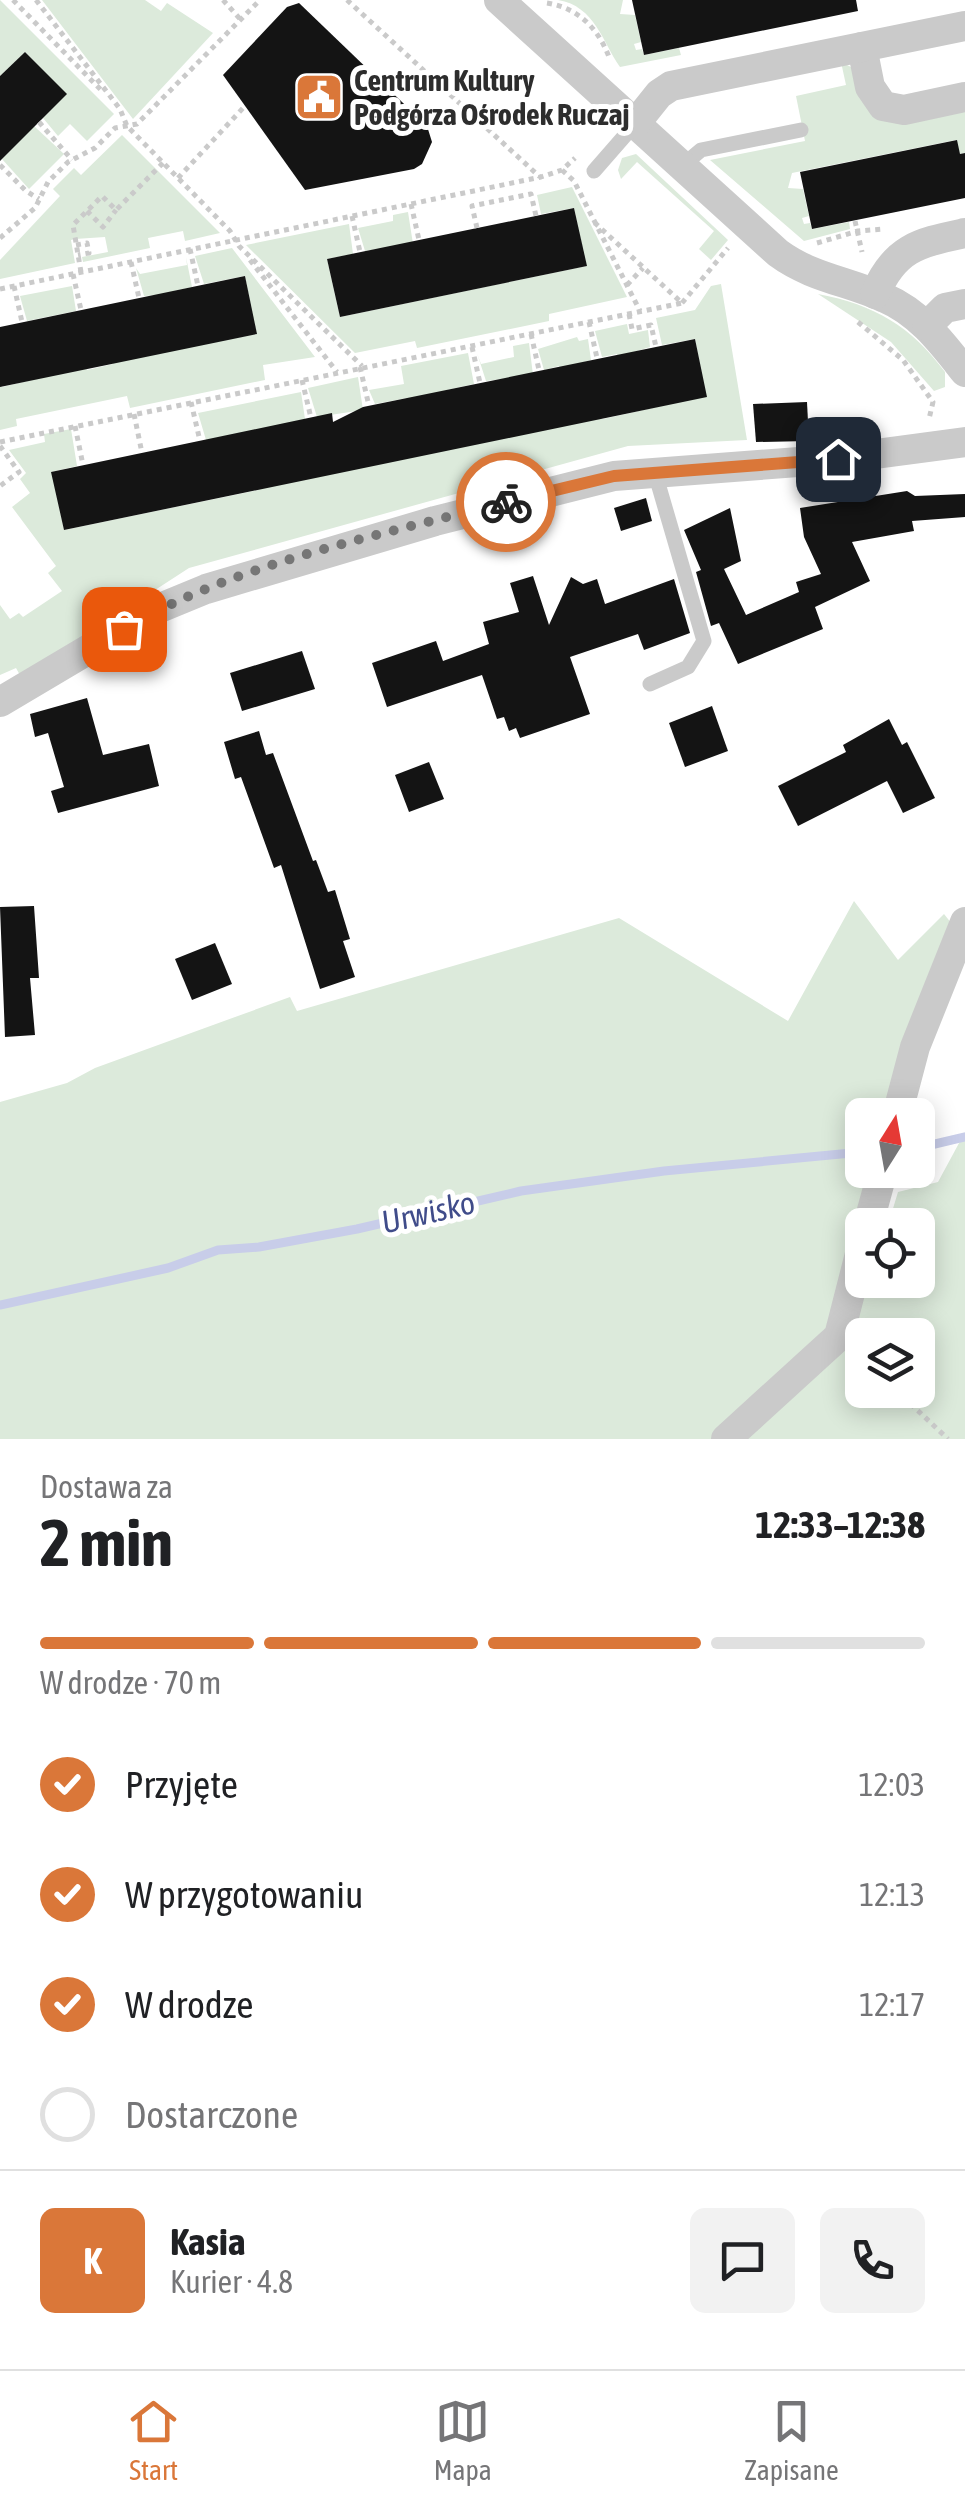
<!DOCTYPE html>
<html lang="pl">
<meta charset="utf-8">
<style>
:root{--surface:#fff;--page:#f2f2f2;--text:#202124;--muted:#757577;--line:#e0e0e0;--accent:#da7739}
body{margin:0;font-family:"Asap Condensed",sans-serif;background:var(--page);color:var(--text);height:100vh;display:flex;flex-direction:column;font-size:38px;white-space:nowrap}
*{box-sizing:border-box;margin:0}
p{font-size:32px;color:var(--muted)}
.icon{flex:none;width:55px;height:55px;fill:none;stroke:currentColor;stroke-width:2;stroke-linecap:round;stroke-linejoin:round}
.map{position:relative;height:1439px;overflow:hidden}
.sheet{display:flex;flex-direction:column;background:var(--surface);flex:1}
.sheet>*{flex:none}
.needle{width:65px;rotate:11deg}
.controls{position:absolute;left:845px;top:1098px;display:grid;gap:20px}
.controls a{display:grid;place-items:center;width:90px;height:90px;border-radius:15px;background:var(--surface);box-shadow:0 5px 25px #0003;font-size:50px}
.pin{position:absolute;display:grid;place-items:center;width:85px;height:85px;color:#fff;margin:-42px;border-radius:20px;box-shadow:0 5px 15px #0006}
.courier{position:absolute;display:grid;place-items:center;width:100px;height:100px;margin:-50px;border:8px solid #da7739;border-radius:50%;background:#fff;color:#222;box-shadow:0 2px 12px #0007}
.summary em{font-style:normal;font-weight:700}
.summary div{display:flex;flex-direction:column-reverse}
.summary{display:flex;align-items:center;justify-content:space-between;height:170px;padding:0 40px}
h1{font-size:65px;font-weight:700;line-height:75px}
.bar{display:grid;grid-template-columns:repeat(4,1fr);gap:15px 10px;align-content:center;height:120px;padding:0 40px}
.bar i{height:12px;border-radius:8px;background:var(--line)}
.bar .active{background:var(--accent)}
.bar p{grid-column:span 4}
.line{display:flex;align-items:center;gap:25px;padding:0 40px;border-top:2px solid var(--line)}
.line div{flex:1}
.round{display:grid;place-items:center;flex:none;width:105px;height:105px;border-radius:15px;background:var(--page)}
ol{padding:0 40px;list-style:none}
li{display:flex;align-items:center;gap:30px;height:110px}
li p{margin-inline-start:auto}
li .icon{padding:10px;border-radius:50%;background:var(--accent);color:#fff;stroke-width:4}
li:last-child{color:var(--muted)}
li i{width:55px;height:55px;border:5px solid var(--line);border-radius:50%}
.tab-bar{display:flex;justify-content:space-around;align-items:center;height:140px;border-top:2px solid var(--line);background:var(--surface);font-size:28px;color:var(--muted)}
.tab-bar a{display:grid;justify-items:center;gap:5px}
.tab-bar .active{color:var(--accent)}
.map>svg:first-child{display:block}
</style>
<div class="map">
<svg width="965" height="1439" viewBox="0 0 965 1439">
<rect width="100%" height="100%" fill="#fff"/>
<!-- green -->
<g fill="#dceadb" fill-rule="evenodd">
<path d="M 0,0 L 114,114 L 87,141 L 70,124 L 58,136 L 43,118 L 66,94 L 25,52 L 0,76 Z"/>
<path d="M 42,0 L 145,0 L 161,11 L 167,3 L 213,33 L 133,119 Z"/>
<path d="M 558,0 L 623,0 L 620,14 L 635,15 L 641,42 L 634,44 L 636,50 L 642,49 L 644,55 L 679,48 L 681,55 L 620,67 C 603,43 595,6 558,0 Z"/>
<path d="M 841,62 L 853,68 L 859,92 L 965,108 L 965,153 L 960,154 L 956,140 L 792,173 L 788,188 L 803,189 L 809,216 L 802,218 L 804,224 L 810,223 L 812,229 L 849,222 L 850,229 L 804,241 L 710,160 L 805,141 L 796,96 L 846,85 Z"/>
<path d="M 34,126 L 64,154 L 29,189 L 2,159 Z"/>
<path d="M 122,135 L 220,233 L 185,241 L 183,231 L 148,238 L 150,248 L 83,262 L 82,257 L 108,252 L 105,237 L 75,239 L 71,240 L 75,263 L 0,279 L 0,260 L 60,196 L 53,189 L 74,168 L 81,175 Z"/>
<path d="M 636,154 L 728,240 L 711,260 L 699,249 L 714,231 L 637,162 L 621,179 L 618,170 L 622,158 Z"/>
<path d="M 572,187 L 627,297 L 549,314 L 549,321 L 417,348 L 415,341 L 355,353 L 246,245 L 349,224 L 353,254 L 327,259 L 340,317 L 586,266 L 574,208 L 541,214 L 537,195 Z"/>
<path d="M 408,212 L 413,244 L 365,251 L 358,228 L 393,221 L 393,215 Z"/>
<path d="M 232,248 L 315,357 L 263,365 L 265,380 L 130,408 L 127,396 L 16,419 L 17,426 L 0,430 L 0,379 L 2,387 L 86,367 L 87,370 L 113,364 L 113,361 L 256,334 L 245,276 L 204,284 L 195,256 Z"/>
<path d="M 186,257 L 192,287 L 174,291 L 174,294 L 144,296 L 136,268 L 140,274 L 187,265 Z"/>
<path d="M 721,284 L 747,440 L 628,446 L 189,568 L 21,677 L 16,668 L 0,675 L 0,605 L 10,619 L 19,613 L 23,617 L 62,591 L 48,573 L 56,566 L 12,507 L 30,493 L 20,479 L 26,473 L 9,450 L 45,442 L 44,434 L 71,429 L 77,466 L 52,472 L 64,530 L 258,490 L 246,432 L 206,440 L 198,413 L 301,392 L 305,419 L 299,481 L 407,398 L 375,404 L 369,390 L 404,384 L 401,366 L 468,353 L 474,384 L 447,390 L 603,419 L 706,396 L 695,339 L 662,345 L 656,318 L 695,310 L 711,286 Z"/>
<path d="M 72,286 L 76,311 L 27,321 L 20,296 Z"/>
<path d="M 818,294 C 875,305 911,326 945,372 L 945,387 L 934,391 L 891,342 Z"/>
<path d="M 627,324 L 629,334 L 648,330 L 650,347 L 618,357 L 617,354 L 602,357 L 595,331 Z"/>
<path d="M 577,337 L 579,341 L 588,339 L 591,360 L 560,369 L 559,366 L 544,370 L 538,349 Z"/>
<path d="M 529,343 L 533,375 L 486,381 L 477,353 L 481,364 L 514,357 L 513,346 Z"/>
<path d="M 358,377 L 363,410 L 317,417 L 308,388 Z"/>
<path d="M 854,901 L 898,960 L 944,914 L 952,924 L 893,1115 L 862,1115 L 862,1170 L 875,1170 L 849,1250 L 862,1280 L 918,1280 L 918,1225 L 888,1225 L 898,1192 L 938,1182 L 965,1132 L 965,1439 L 0,1439 L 0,1102 L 67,1083 L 95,1068 L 290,997 L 297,1011 L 619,918 L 788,1021 ZM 862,1335 L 918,1335 L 918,1390 L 862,1390 Z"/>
</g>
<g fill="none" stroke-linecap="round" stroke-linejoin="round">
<!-- stream -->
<g stroke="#c8cde9" stroke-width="9">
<path d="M 918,1148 L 965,1137"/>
<path d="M 0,1305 L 168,1268 L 218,1250 L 259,1247 L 357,1229 L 521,1191 L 664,1171 L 862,1152"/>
</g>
</g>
<!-- building -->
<g fill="#141414">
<path d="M 632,0 L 856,0 L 858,11 L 644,55 Z"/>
<path d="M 299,3 L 427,126 L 432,142 L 422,164 L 414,169 L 305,190 L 223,75 L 287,7 Z"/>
<path d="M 25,52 L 67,94 L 0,161 L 0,76 Z"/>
<path d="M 957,140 L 960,154 L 965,153 L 965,198 L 812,229 L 800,172 Z"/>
<path d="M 574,208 L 587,266 L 340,317 L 327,259 Z"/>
<path d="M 245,276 L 257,334 L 0,387 L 0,327 Z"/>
<path d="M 695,339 L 707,397 L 64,530 L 51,472 L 332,413 L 333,422 L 363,407 Z"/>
<path d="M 807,402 L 809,441 L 756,442 L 753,404 Z"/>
<path d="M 907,491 L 915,496 L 965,494 L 965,517 L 912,521 L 914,531 L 852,542 L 870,581 L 815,607 L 823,629 L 738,664 L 719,623 L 711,626 L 696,572 L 701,570 L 684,530 L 730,508 L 741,561 L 724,569 L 746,615 L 799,592 L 796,582 L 821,574 L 804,537 L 800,508 Z"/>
<path d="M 646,498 L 652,521 L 621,531 L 614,508 Z"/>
<path d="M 533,576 L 549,625 L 571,577 L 583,584 L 597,579 L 605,604 L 674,579 L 690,633 L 644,650 L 638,634 L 570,657 L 590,714 L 520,738 L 516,728 L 509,731 L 504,717 L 497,719 L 482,675 L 387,707 L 372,663 L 436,641 L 443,661 L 489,644 L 483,622 L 519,612 L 510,583 Z"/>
<path d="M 302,651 L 315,689 L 242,711 L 230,673 Z"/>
<path d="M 87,698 L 103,755 L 149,744 L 159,786 L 58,813 L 51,791 L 64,787 L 48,733 L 35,737 L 30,714 Z"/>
<path d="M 712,706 L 728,751 L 685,767 L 669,723 Z"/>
<path d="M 889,719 L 902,745 L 907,742 L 935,798 L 903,813 L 887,781 L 798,826 L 778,786 L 846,752 L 843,745 Z"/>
<path d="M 259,731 L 266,755 L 273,753 L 313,861 L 316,860 L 328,892 L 335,890 L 350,939 L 343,941 L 355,977 L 320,989 L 281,865 L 274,868 L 241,777 L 235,779 L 224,742 Z"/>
<path d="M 429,762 L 444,799 L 409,812 L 395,775 Z"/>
<path d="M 34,906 L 39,978 L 30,978 L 35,1035 L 5,1037 L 0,907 Z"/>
<path d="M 215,943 L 232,984 L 192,1000 L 175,959 Z"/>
</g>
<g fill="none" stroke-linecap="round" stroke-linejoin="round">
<!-- path -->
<g stroke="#cacaca" stroke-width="5" stroke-dasharray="5 5" stroke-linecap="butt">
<path d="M 13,0 L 102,91"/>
<path d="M 36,0 L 120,109 L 127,126 L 230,231 L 239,246 L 362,366"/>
<path d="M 223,0 L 241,20"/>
<path d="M 347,0 L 540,177"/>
<path d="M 547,3 C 578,8 598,28 609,57"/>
<path d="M 39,122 L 72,160"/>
<path d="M 0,165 L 26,191 L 39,199"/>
<path d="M 562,170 L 574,181 L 640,311"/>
<path d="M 178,178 L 244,107"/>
<path d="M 411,204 L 419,240"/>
<path d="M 87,211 L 103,227 L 116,210"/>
<path d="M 352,216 L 360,252"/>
<path d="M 855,221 L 862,252"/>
<path d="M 477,228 L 472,206 L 531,194 L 536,216"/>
<path d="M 0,238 L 35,208 L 48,182 L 68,162 L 95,148 L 115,128 L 137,124 L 260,0"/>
<path d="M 817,243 L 858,231 L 884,229"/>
<path d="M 76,245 L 87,243 L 89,253 L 78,255"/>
<path d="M 190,249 L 198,286"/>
<path d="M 250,260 L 337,372"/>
<path d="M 131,262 L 139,298"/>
<path d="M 81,272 L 73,225 L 102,196 L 116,210 L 163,163"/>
<path d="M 73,274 L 81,310"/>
<path d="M 627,285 L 643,268"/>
<path d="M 14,286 L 22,322"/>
<path d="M 0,289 L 541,177 L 562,170 L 575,158"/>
<path d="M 682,303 L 728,248"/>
<path d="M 629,314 L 632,329 L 651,325 L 656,347"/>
<path d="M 589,322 L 597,358"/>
<path d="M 858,322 L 903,360 L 933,402 L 929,419"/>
<path d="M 531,334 L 539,370"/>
<path d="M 472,347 L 480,383"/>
<path d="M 360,367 L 369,406"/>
<path d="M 302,380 L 311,418"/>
<path d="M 191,402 L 200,441"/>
<path d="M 134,414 L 142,453"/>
<path d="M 75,426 L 83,465"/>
<path d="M 0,442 L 682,303 L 595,223"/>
<path d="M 0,446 L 19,472 L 0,486"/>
<path d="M 896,1390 L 948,1439"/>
</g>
<!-- service -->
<g stroke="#cacaca" stroke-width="15">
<path d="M 682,166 L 701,150 L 801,130"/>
<path d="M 594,171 L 635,124"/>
<path d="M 650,684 L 688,667 L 704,641 L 655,473"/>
</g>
<!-- minor -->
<g stroke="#cacaca" stroke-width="30">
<path d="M 499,0 L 778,253 C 812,278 848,281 885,298 C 920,313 942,343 965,372"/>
<path d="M 862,47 L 870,87 L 883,106 L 904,110 L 965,97"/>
<path d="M 635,124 L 659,94 L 671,86 L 965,26"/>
<path d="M 875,294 C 895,247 919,243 965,233"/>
<path d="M 927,326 L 945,308 L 965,304"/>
<path d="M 0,702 L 155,610 L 206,589 L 435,521 L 614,476 L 838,459 L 965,442"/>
<path d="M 897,1115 L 915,1047 L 965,922"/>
<path d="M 868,1225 L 883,1170"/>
<path d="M 726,1439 L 839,1336 L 862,1246"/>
</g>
</g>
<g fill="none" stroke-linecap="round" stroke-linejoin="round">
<!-- done -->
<path stroke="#767676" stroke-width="10" stroke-dasharray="0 18" d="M 124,629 C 236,563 381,535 506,502"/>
<!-- route -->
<path stroke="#da7739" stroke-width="12" d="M 506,502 L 614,476 L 838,459"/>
</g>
<!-- icons -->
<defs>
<g id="civic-square" transform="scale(2.5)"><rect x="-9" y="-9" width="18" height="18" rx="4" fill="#da7739" stroke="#fff"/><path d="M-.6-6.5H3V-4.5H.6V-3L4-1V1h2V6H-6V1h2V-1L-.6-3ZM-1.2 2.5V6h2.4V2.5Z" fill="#fff"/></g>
</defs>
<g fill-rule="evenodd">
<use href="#civic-square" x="319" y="97"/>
</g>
<g text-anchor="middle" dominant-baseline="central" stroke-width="10" stroke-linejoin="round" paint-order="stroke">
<!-- poi labels -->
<g font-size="30" font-weight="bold" fill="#2d2d2d" stroke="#fff" text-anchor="start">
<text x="354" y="80">Centrum Kultury<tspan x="354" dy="34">Podgórza Ośrodek Ruczaj</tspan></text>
</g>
<!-- water labels -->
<g font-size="32" font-style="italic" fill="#404c8a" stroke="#fff">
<text transform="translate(428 1212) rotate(-13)">Urwisko</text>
</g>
</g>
</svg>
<div class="controls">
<a><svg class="needle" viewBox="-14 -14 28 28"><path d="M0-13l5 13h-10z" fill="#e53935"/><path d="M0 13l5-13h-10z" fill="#757577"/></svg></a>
<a><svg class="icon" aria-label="locate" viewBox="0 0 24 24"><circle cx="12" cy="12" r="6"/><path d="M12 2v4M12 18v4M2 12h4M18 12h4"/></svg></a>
<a><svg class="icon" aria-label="layers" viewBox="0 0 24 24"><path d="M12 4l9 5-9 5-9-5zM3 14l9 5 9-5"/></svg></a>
</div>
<div class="pin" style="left:124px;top:629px;background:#ea580c"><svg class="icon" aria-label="bag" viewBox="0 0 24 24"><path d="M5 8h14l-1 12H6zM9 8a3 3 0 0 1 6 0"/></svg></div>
<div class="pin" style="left:838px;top:459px;background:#1f2937"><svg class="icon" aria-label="home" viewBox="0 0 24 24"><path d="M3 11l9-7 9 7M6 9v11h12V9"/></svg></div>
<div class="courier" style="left:506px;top:502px"><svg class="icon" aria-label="bike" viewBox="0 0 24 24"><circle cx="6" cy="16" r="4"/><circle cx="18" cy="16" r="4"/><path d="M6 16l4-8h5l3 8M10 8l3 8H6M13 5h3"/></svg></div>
</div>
<section class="sheet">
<div class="summary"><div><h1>2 min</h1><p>Dostawa za</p></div><em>12:33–12:38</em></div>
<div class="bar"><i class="active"></i><i class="active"></i><i class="active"></i><i></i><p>W drodze · 70 m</p></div>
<ol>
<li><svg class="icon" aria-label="check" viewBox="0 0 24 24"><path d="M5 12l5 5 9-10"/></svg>Przyjęte<p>12:03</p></li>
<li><svg class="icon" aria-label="check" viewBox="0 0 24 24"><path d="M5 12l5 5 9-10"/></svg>W przygotowaniu<p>12:13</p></li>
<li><svg class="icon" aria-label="check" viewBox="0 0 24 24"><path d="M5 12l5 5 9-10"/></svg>W drodze<p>12:17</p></li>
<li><i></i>Dostarczone</li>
</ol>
<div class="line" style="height:180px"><b class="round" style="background:var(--accent);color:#fff">K</b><div><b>Kasia</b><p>Kurier · 4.8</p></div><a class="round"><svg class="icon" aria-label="chat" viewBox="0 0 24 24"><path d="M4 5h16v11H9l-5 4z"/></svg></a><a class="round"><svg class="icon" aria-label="phone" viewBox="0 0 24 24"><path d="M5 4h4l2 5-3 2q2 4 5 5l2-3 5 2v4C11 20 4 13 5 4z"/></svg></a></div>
</section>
<nav class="tab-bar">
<a class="active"><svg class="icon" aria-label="home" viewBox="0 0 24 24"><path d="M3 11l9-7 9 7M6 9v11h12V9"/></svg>Start</a>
<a><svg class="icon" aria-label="map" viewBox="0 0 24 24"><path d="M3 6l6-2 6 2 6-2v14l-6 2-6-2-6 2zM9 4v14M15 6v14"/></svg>Mapa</a>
<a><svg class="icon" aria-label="saved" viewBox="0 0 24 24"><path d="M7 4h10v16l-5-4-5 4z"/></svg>Zapisane</a>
</nav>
